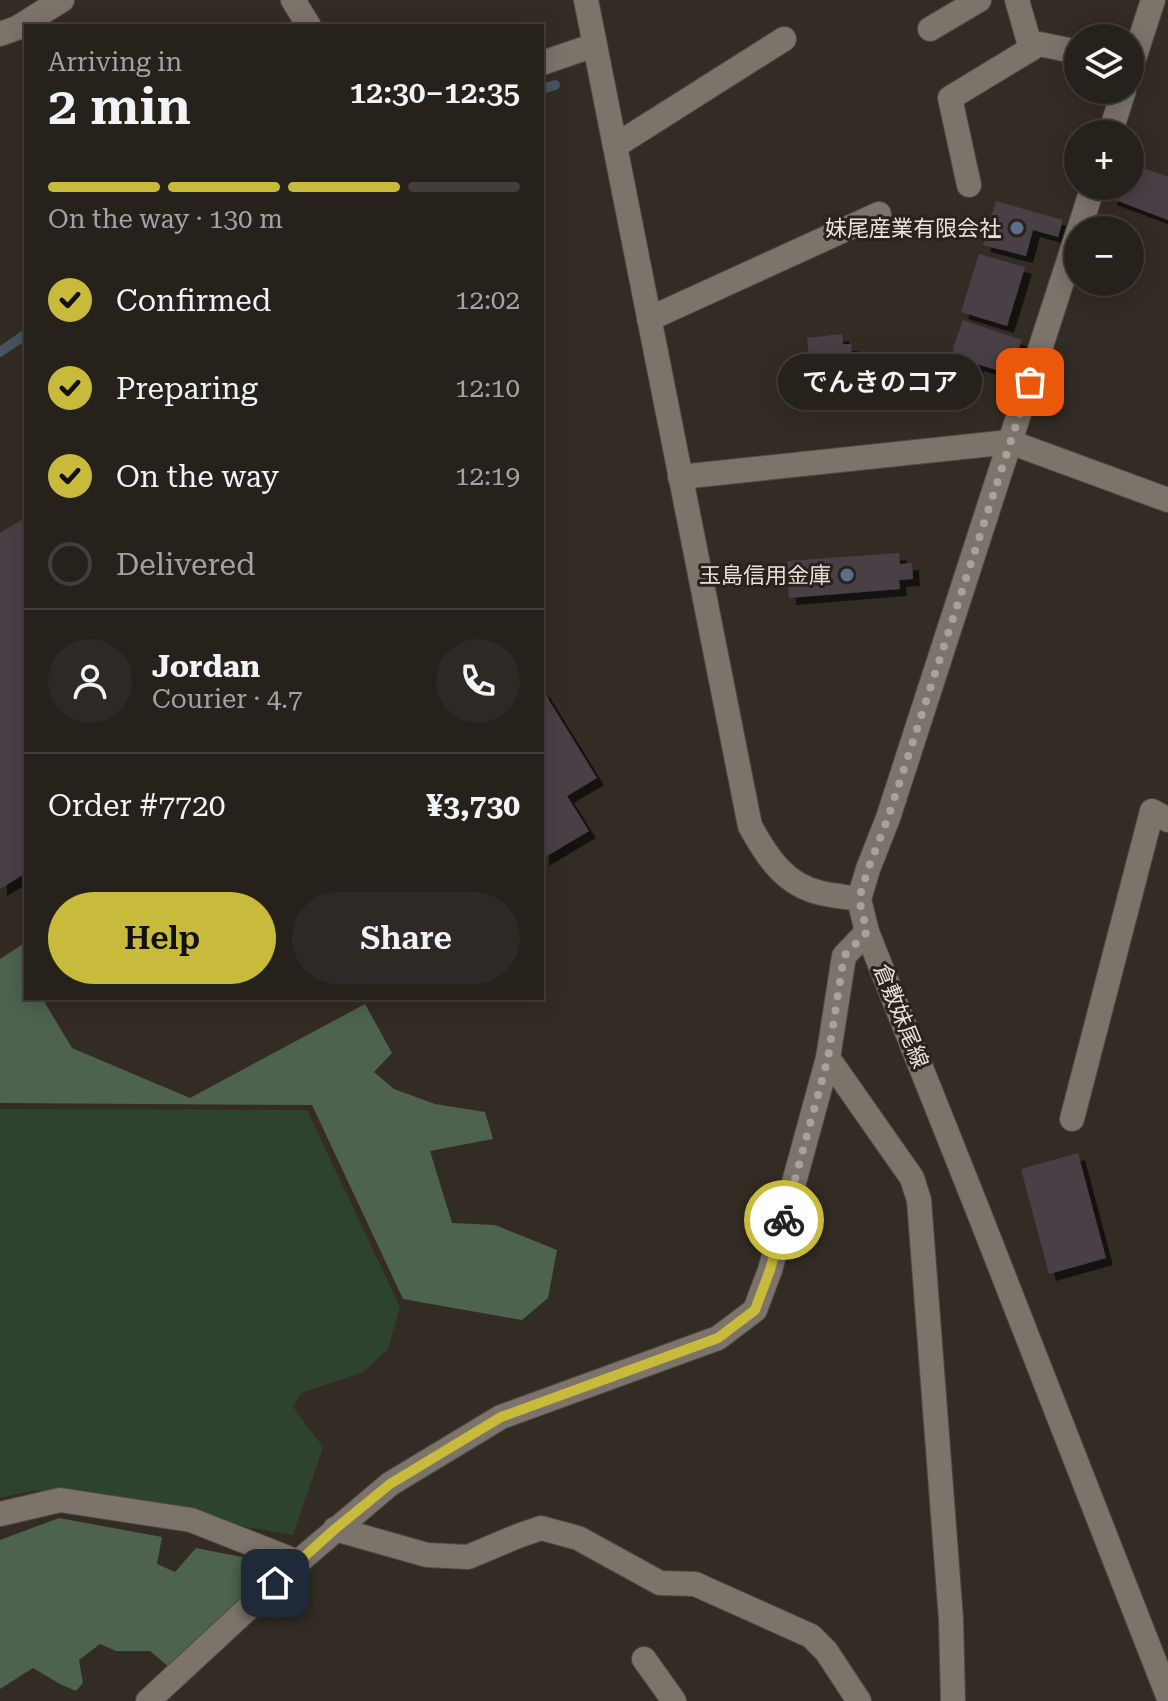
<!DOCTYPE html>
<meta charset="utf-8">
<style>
:root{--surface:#26211b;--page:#2e2924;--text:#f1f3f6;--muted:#a4a3a3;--line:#423e3a;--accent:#c8bb3b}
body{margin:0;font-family:"Roboto Serif","Noto Sans JP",serif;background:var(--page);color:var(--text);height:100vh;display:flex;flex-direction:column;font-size:30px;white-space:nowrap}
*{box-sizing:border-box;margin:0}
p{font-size:26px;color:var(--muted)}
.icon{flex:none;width:44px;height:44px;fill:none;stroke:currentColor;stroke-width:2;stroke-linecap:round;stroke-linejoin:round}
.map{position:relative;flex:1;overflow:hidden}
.side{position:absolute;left:24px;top:24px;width:520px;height:976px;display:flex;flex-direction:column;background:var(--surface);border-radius:0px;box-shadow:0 4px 20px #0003,0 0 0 2px var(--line)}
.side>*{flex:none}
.controls{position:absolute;left:1064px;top:24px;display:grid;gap:16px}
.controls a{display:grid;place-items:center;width:80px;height:80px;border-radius:50%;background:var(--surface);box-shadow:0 4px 20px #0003,0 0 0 2px var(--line);font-size:40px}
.pin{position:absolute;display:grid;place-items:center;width:68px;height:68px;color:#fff;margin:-34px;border-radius:16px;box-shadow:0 4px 12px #0006}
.courier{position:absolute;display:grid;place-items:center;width:80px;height:80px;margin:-40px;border:6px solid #c8bb3b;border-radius:50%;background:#fff;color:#222;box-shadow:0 2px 10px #0007}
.bubble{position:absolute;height:56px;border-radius:28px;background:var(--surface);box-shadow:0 4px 20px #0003,0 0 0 2px var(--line);font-size:26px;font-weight:600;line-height:56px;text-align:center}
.summary em{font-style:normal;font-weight:600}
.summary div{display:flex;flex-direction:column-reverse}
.summary{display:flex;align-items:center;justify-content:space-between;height:136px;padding:0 24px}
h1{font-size:52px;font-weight:600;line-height:60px}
.bar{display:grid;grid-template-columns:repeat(4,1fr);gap:12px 8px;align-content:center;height:96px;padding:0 24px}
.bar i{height:10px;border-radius:6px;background:var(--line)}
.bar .on{background:var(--accent)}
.bar p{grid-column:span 4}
.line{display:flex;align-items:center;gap:20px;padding:0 24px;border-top:2px solid var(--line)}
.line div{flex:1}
.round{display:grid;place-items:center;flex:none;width:84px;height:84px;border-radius:42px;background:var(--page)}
ol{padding:0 24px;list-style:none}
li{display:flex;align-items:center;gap:24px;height:88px}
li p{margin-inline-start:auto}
li .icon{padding:8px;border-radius:50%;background:var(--accent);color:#111;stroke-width:4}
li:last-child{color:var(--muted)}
li i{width:44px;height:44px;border:4px solid var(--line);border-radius:50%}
.primary-button{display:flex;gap:16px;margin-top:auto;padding:16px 24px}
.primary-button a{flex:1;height:92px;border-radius:48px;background:var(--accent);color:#111;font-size:32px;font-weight:600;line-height:92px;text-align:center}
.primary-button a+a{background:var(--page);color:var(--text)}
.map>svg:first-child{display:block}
</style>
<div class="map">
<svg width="1168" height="1701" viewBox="0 0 1168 1701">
<defs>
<filter id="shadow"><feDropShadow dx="7" dy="7" stdDeviation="0" flood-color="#0009"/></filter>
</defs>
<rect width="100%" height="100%" fill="#332c24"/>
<!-- green -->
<path fill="#2e432e" d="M 0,1109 L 307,1110 L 400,1307 L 388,1349 L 363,1372 L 301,1393 L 293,1407 L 323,1447 L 293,1535 L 36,1490 L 0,1498 Z"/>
<!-- forest -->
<g fill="#4d634d">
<path d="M 26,942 L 26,998 L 51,998 L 45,1003 L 72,1048 L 190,1098 L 365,1004 L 392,1053 L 374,1072 L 394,1089 L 435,1104 L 485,1112 L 493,1139 L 430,1151 L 452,1223 L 495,1225 L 557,1250 L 548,1298 L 522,1320 L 403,1299 L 312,1105 L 0,1103 L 0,959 Z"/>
<path d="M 59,1518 L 162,1537 L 157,1564 L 175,1572 L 196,1548 L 242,1557 L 251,1562 L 257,1585 L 169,1667 L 150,1651 L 116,1651 L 100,1644 L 79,1660 L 83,1683 L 76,1691 L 60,1684 L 33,1668 L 0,1689 L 0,1540 Z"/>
</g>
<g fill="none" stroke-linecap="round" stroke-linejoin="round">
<!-- stream -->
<g stroke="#48545f" stroke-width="10">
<path d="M 542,89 L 555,85"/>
<path d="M 0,352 L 26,334"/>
</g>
</g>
<!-- building -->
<g fill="#483f47" filter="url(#shadow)">
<path d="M 1130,163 L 1168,177 L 1168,220 L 1110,198 L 1115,186 L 1130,186 Z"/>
<path d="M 996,201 L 1063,220 L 1058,237 L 1033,230 L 1026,256 L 983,245 Z"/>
<path d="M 979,254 L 1025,267 L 1007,326 L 961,312 Z"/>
<path d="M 963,320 L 1022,340 L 1009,374 L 977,364 L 974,373 L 955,367 L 953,348 Z"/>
<path d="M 842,334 L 843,344 L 851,344 L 854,373 L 811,377 L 807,338 Z"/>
<path d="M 26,517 L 26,873 L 0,889 L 0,533 Z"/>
<path d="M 899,553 L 900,564 L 912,563 L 913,579 L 899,580 L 900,589 L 789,598 L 787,561 Z"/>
<path d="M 542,689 L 597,778 L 567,796 L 589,831 L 542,859 Z"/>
<path d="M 1078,1153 L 1106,1258 L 1049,1274 L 1021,1169 Z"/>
</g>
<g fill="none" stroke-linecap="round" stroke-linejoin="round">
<!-- street casing -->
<g stroke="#4f4a43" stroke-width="26">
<g id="street">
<path d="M 293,0 L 309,26"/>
<path d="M 1017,0 L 1031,49"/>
<path d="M 930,29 L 979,0"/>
<path d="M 542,63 L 595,45"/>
<path d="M 615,146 L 784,39"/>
<path d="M 969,185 L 950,98 L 1039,44 L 1078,52"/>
<path d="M 649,319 L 879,214"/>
<path d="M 680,477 L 1010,442 L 1168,500"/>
<path d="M 828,1058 L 912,1178 L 919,1200 L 951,1619 L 953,1701"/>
<path d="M 1072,1119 L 1152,811 L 1168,820"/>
<path d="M 0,1514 L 60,1500 L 191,1520 L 298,1562"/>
<path d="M 335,1529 L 427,1555 L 468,1557 L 518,1536 L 541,1528 L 578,1538 L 660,1583 L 695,1584 L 811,1636 L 826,1651 L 859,1701"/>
<path d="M 644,1659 L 674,1701"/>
<path d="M 148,1701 L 298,1562 L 390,1484 L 501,1417 L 718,1338 L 755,1310 L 770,1270 L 828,1058 L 844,956 L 867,932"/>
</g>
</g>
<!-- secondary casing -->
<g stroke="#4f4a43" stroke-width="26">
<g id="secondary">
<path d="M 586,0 L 750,826 C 767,857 785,885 821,893 C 834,896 847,897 859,899"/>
<path d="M 0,34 L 17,28 L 62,0"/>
<path d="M 1130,71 L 1153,0"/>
<path d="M 1110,134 L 1124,90"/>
<path d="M 1079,230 L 1093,186"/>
<path d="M 1078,232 L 888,818 L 868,869 L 859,899 L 867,932 L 977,1208 L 1168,1696"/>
</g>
</g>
<!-- street -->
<use href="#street" stroke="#7c746b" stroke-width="24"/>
<!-- secondary -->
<use href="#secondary" stroke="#7c746b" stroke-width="24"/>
</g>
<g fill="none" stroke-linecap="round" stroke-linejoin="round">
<!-- done -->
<path stroke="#a7a29c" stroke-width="8" stroke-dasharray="0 14.4" d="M 784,1220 L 828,1058 L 844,956 L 867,932 L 859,899 L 868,869 L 888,818 L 1030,382"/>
<!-- route -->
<path stroke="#c8bb3b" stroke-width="10" d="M 275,1583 L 335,1529 L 390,1484 L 501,1417 L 718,1338 L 755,1310 L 770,1270 L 784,1220"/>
</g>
<!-- markers -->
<g fill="#5c6f8a" stroke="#29221a" stroke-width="3">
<circle cx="1017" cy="228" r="8"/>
<circle cx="847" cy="575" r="8"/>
</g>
<g text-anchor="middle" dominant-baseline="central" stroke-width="6" stroke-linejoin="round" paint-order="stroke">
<!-- poi labels -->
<g font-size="22" fill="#e6e2dc" stroke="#29221a" text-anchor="end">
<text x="1001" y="228">妹尾産業有限会社</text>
<text x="831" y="575">玉島信用金庫</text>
</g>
<!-- street labels -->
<g font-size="22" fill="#e6e2dc" stroke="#29221a">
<text transform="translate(901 1016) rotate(68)">倉敷妹尾線</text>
</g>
</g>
</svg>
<div class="controls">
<a><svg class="icon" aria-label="layers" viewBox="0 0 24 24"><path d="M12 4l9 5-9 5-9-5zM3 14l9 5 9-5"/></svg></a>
<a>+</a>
<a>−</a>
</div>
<div class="pin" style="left:1030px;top:382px;background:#ea580c"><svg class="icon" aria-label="bag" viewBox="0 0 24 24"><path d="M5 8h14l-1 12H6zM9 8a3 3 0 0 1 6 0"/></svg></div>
<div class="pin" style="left:275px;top:1583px;background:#1f2937"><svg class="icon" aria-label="home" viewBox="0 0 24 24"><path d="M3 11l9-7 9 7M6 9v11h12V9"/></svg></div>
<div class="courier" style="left:784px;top:1220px"><svg class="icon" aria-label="bike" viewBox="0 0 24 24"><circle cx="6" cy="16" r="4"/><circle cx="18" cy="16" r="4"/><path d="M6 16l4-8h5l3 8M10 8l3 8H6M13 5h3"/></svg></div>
<div class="bubble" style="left:778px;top:354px;width:204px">でんきのコア</div>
<section class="side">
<div class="summary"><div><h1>2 min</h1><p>Arriving in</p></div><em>12:30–12:35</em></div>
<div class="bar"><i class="on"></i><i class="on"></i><i class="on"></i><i></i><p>On the way · 130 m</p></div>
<ol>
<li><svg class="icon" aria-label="check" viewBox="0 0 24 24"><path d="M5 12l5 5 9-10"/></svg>Confirmed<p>12:02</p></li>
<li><svg class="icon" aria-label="check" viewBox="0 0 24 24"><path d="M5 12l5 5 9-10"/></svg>Preparing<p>12:10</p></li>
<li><svg class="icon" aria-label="check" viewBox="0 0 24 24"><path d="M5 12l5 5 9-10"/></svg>On the way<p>12:19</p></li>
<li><i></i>Delivered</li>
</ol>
<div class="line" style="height:144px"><a class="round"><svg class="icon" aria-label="person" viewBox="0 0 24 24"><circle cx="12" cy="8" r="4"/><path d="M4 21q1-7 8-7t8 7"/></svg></a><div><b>Jordan</b><p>Courier · 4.7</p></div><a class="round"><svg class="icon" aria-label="phone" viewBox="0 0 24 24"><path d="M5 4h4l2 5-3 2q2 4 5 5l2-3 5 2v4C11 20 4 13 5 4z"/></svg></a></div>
<div class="line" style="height:104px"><div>Order #7720</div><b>¥3,730</b></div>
<div class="primary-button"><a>Help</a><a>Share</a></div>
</section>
</div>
